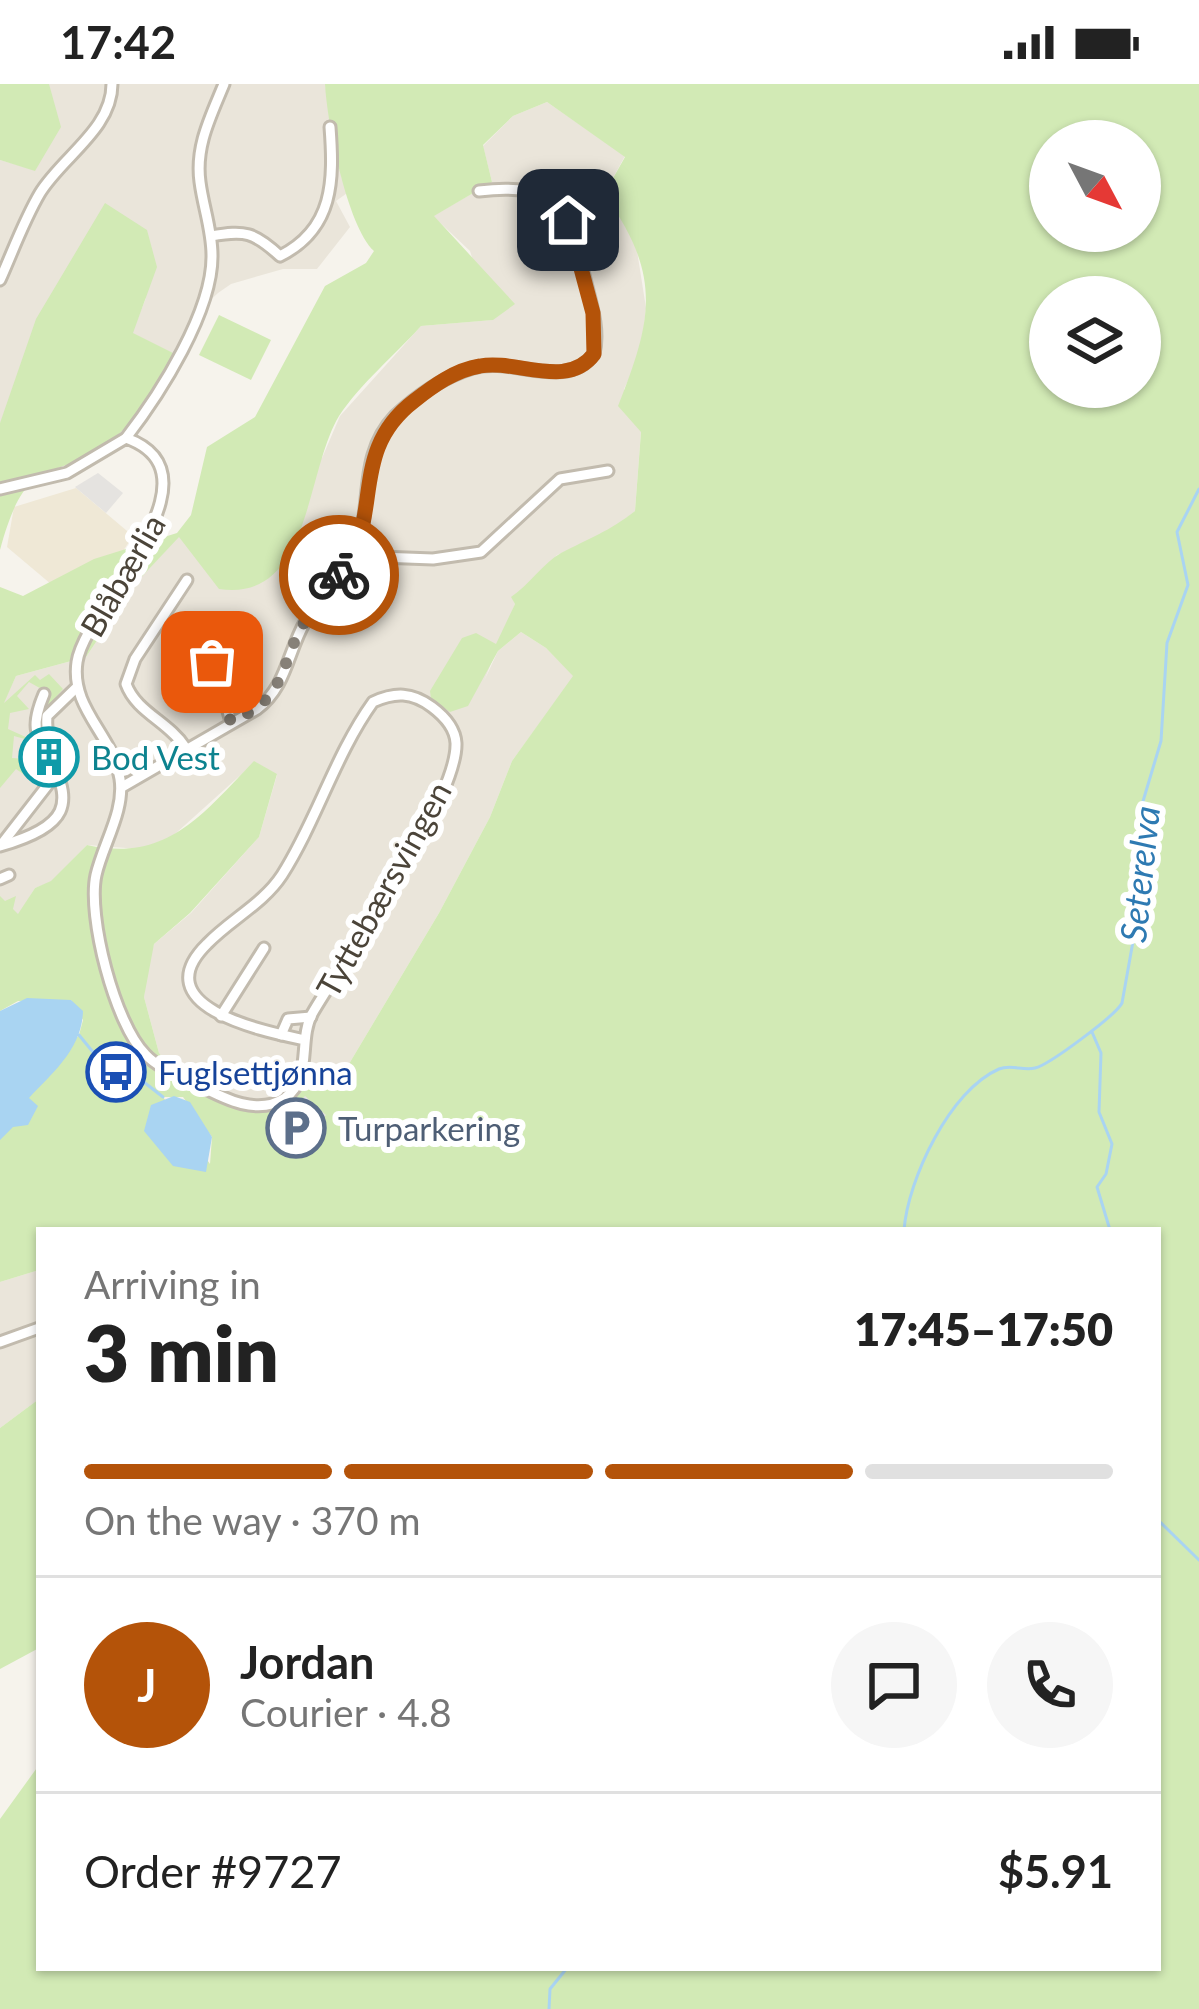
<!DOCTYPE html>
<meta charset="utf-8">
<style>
:root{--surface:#fff;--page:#f6f6f6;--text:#222;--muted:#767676;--line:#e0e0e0;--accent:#b45309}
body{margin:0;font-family:Lato,sans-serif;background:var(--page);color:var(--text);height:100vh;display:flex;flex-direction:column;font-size:45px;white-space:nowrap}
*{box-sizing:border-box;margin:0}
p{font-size:39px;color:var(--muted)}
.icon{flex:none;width:66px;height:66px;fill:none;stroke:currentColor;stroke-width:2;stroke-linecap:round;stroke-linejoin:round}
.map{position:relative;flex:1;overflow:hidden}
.panel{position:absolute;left:36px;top:1143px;width:1125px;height:744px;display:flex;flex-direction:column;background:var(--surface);border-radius:0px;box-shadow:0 3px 9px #0004}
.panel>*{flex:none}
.needle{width:78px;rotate:131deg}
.controls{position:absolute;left:1029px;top:36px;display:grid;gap:24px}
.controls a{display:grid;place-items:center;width:132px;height:132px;border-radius:50%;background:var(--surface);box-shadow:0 3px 9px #0004;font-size:60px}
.pin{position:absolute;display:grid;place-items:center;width:102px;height:102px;color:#fff;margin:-51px;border-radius:24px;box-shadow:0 6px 18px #0006}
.courier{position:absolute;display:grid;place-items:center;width:120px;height:120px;margin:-60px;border:9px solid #b45309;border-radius:50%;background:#fff;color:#222;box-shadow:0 3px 15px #0007}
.overview em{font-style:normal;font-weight:800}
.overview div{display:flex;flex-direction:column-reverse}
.overview{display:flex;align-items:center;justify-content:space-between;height:204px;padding:0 48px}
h1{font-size:78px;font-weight:800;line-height:90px}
.bar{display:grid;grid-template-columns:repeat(4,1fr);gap:18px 12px;align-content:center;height:144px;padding:0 48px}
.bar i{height:15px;border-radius:9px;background:var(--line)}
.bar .current{background:var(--accent)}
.bar p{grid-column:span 4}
.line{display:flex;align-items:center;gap:30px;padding:0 48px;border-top:3px solid var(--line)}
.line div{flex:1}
.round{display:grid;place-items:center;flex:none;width:126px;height:126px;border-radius:63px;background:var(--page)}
.status{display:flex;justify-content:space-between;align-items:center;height:84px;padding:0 60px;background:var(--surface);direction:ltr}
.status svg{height:33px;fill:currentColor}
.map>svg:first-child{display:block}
</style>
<div class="status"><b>17:42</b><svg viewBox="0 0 49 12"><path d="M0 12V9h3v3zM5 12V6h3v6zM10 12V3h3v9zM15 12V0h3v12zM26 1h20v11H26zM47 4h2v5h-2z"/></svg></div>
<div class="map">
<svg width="1199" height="1925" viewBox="0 0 1199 1925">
<rect width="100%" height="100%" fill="#f6f3ec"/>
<!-- residential -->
<g fill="#eae5da">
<path d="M 49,0 L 325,0 L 342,95 L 350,107 L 336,117 L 350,143 L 317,185 L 283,185 L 231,200 L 218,209 L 203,223 L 176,271 L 132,249 L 146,214 L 0,339 L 0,76 L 35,86 Z"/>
<path d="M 547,18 L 625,72 L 604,110 L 635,154 L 646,224 L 641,269 L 624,305 L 641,347 L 635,427 L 606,451 L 557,471 L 535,497 L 512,513 L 515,520 L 484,597 L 498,567 L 521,548 L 546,564 L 574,592 L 512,677 L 490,733 L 439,829 L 340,995 L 309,995 L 290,1011 L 260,1017 L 217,1012 L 173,986 L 159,969 L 144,913 L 147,882 L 154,860 L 191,829 L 259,753 L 277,691 L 255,678 L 165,759 L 139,765 L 87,761 L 51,798 L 35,804 L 19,830 L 0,841 L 0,626 L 16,592 L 86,573 L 134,501 L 179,452 L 322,374 L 340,332 L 421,242 L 492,236 L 470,167 L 433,132 L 492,98 L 483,62 L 513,32 Z"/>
<path d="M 39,1186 L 39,1315 L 0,1344 L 0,1198 Z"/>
</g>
<!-- education -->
<path fill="#efe8d6" d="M 76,404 L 133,452 L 83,527 L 7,463 L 14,423 Z"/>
<!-- green -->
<g fill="#d2eab5" fill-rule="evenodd">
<path d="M 0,0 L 49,0 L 61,43 L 35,87 L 0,76 Z"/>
<path d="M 325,0 L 1199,0 L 1199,1925 L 0,1925 L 0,1735 L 39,1681 L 39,1884 L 1158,1884 L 1158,1146 L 39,1146 L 39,1186 L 0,1198 L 0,1043 L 79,951 L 83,936 L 71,916 L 18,917 L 0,927 L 0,812 L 5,817 L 16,812 L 13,825 L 18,830 L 35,804 L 51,797 L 87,761 C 167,779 203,730 254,677 L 277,690 L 259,753 L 190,829 L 154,860 L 144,913 L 159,969 L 173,986 L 218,1012 L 260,1017 L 290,1011 L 309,995 L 340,995 L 439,829 L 490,733 L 512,677 L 573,592 L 546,564 L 521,548 L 498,567 L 468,622 L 450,628 L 431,615 L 430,607 L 462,554 L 476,549 L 496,560 L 515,520 L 511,513 C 529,501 543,479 561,469 C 588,455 610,447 635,427 L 641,348 L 618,322 C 653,234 662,191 604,110 L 625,73 L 547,18 L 513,32 L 483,61 L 492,98 L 434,132 L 515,220 L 493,236 L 421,242 C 395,271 360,300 339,332 C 305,388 311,519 219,505 L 179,453 L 134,501 L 86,573 L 16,592 L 4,619 L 35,591 L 40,596 L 49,590 L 63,605 L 44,627 L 45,654 L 38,647 L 45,607 L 29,598 L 17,612 L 29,625 L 10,629 L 8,645 L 39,659 L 14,652 L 12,674 L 41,676 L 26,692 L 16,685 L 0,704 L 0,503 L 23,512 L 94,475 L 177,449 L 191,431 L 207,363 L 255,333 L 325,202 L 366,179 L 374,167 C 347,142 327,38 325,0 ZM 1050,57 L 1140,57 L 1140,147 L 1050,147 ZM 1050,213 L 1140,213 L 1140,303 L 1050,303 ZM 163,1013 L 183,1013 L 212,1053 L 210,1080 Z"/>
<path d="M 105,119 L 147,146 L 157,183 L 133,249 L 173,269 C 158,298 145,326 121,348 C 55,407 29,358 0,466 L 0,339 L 36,235 Z"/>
<path d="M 219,231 L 271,256 L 251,296 L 199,271 Z"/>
<path d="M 39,1315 L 39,1564 L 0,1585 L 0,1344 Z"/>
</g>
<!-- parking -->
<g fill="#e5e3e0">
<path d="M 98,389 L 123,409 L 106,429 L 75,403 Z"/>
<path d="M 305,1012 L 326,1031 L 289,1074 L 267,1057 Z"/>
</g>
<!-- water -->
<g fill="#a9d4f2">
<path d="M 27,914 L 71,916 L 83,927 C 82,965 53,988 29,1014 L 38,1022 L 28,1041 L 13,1043 L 0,1056 L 0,927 Z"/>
<path d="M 174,1012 L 190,1018 L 212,1053 L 206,1088 L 173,1082 L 144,1047 L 151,1021 Z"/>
</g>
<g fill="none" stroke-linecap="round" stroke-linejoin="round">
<!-- stream -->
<g stroke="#a9d4f2" stroke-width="3">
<path d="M 1092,948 L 1101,969 L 1099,1028 L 1112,1060 L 1106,1090 L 1097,1103 L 1110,1146"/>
<path d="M 79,951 L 97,973 L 116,980"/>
<path d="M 136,992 L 163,1013"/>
<path d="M 904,1146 C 908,1095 950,1006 999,985 C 1011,980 1023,987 1035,984 C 1049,981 1116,931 1122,919 L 1144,796 L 1138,734 L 1161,657 L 1167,559 L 1188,501 L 1177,448 L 1199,405"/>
<path d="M 1158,1436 L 1199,1476"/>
<path d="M 549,1925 L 550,1905 L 567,1884"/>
</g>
<!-- minor casing -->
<g stroke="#c2bbae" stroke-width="15">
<g id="minor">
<path d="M 211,152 C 245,146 254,148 280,172 C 334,145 334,96 330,43"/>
<path d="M 0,196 C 13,167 24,136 40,109 C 62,73 112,45 112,0"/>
<path d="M 126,354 C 160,310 213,227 212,171 C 212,146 203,122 200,98 C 195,62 211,32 224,0"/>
<path d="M 0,405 L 67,389 L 126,354 C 229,391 85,523 77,578 C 70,625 114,652 120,695 C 125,727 103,760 96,791 C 87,832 115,940 145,970 C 159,985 182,993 200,1002 C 225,1015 258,1032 285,1014 C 313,994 298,956 312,930 C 343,876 458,716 456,659 C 455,643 444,632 432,623 C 412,608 395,608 373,618 C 335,671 317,736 282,791 C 263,820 231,835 207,860 C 142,924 268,948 305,956"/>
<path d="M 353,472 L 433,475 L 481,468 L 560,395 L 608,387"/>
<path d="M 222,584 L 210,570 L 225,557 L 237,571 L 222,584 L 219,595 L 231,638"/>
<path d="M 44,610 C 33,636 30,655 57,673"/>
<path d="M 185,663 C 169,638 136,628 126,600 L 135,575 L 187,496"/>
<path d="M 122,703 L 257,625 C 286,604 288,567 305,538 C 320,513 349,490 358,462 C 372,417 359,370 395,332 C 416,312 445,292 473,284 C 512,272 566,308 594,270 C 600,246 591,219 585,195 C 569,127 557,97 479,107"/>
<path d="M 1,761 L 60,685"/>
<path d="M 0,762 C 109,731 42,694 47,632 L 77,603"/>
<path d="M 0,795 L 9,791"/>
<path d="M 221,932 L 264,864"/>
<path d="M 281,951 L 288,935 L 311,933"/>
<path d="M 0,1258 L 39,1244"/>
</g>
</g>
<!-- minor -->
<use href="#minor" stroke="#fff" stroke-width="9"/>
</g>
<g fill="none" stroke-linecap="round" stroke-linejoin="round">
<!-- done -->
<path stroke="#878178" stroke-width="12" stroke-dasharray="0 21.6" d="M 212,578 L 222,584 L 221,610 L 231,638 C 288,613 277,586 304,539 C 314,522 327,507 339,491"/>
<!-- route -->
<path stroke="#b45309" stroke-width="15" d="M 339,491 C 386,437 346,369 414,317 C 433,302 455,286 480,282 C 517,275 567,306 594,270 L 593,229 L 568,136"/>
</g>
<!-- icons -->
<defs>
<g id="building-ring" transform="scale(3)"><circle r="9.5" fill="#fff" stroke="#0f9aa8" stroke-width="1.5"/><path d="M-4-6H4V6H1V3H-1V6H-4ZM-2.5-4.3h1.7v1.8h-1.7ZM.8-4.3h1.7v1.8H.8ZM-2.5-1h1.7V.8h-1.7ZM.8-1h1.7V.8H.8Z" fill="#0f9aa8"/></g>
<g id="bus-ring" transform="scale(3)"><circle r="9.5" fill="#fff" stroke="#1a4fb4" stroke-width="1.5"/><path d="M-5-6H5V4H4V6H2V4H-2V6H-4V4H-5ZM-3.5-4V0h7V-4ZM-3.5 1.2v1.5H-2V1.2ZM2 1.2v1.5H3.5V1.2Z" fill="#1a4fb4"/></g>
<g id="parking-ring" transform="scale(3)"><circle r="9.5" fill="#fff" stroke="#5c6f8a" stroke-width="1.5"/><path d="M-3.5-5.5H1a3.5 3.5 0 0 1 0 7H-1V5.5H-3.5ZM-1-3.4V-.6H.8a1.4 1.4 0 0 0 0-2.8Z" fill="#5c6f8a"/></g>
</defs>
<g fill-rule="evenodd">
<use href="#building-ring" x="49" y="673"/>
<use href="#bus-ring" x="116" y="988"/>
<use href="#parking-ring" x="296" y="1044"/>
</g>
<g text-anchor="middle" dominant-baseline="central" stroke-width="12" stroke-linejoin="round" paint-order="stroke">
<!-- street labels -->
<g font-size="33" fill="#4b4439" stroke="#fff">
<text transform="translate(122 491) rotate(-60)">Blåbærlia</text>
<text transform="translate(383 805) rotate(-61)">Tyttebærsvingen</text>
</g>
<!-- culture labels -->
<g font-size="33" fill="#0d838f" stroke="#fff" text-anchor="start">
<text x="91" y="673">Bod Vest</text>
</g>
<!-- transit labels -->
<g font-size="33" fill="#164399" stroke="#fff" text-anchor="start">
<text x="158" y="988">Fuglsettjønna</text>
</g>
<!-- service labels -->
<g font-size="33" fill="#4e5e75" stroke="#fff" text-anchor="start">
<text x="338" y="1044">Turparkering</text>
</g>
<!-- water labels -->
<g font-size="36" font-style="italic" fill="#2e7ab2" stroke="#fff">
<text transform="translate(1139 790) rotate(-84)">Seterelva</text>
</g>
</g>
</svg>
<div class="controls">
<a><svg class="needle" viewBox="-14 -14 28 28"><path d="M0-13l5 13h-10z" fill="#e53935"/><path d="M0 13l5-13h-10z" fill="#767676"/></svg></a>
<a><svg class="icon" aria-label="layers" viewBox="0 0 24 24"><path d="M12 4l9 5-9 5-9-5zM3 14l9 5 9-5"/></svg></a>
</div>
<div class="pin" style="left:212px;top:578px;background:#ea580c"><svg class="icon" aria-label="bag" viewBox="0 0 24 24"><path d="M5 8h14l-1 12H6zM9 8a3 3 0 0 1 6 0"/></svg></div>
<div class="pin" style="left:568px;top:136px;background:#1f2937"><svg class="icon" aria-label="home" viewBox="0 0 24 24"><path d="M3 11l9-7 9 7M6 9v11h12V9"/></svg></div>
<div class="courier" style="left:339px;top:491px"><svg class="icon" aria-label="bike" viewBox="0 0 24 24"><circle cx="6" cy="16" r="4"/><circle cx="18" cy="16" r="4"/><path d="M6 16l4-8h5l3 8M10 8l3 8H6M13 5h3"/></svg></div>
<section class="panel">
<div class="overview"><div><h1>3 min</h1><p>Arriving in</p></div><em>17:45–17:50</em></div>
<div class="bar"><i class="current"></i><i class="current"></i><i class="current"></i><i></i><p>On the way · 370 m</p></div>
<div class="line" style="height:216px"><b class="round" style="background:var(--accent);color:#fff">J</b><div><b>Jordan</b><p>Courier · 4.8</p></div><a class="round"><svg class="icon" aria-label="chat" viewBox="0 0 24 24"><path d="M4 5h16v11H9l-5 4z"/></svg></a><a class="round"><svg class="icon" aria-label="phone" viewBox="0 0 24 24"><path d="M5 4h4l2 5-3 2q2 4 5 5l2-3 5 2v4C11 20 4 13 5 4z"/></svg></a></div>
<div class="line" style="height:156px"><div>Order #9727</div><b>$5.91</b></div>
</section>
</div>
